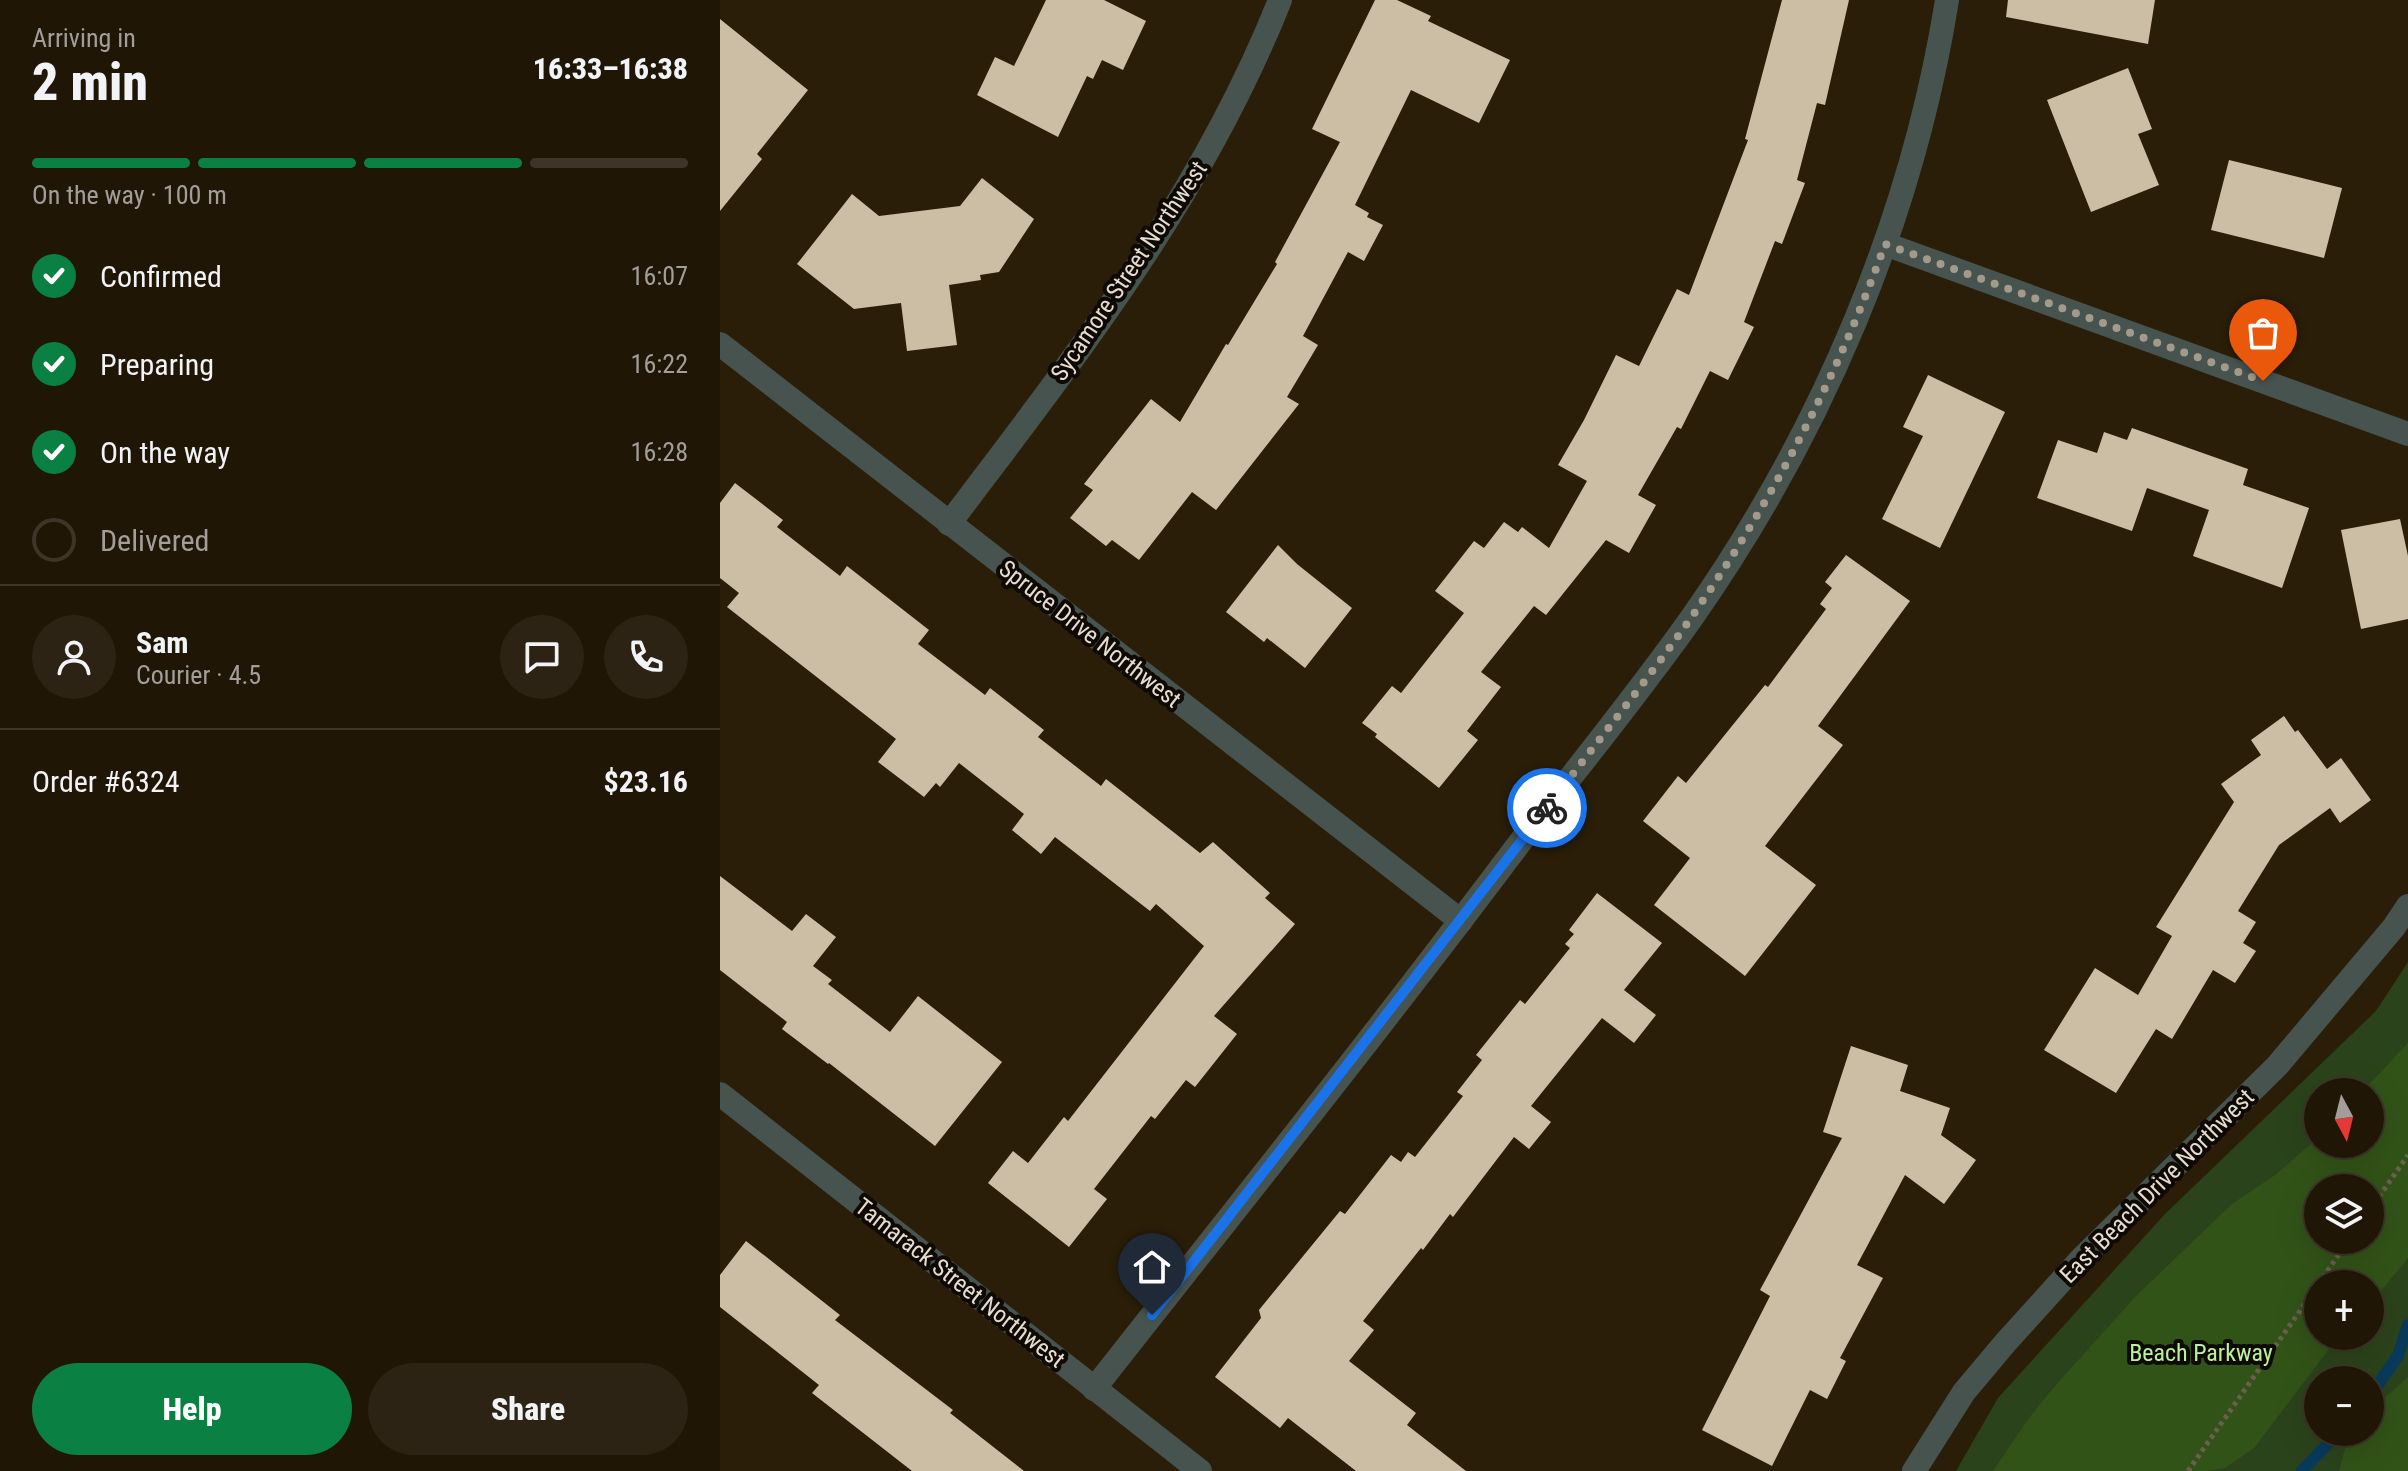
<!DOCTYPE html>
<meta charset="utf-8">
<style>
:root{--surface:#201606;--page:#2d2314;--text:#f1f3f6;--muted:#a29f9b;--line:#3d3528;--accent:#0b8043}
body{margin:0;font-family:"Roboto Condensed",sans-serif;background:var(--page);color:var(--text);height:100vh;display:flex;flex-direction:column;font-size:30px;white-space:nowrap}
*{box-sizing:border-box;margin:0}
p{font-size:26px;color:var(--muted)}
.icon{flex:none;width:44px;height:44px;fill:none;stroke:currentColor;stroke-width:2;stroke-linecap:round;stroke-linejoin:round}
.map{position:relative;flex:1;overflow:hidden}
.side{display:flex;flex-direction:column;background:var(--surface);width:720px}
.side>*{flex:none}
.needle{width:52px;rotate:173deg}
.buttons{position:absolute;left:1584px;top:1078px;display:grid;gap:16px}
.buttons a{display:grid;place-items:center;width:80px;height:80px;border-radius:50%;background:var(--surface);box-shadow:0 8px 32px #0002,0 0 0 2px var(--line);font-size:40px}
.pin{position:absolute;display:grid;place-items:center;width:68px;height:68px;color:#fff;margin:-82px -34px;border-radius:50% 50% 50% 0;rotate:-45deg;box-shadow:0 0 8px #0007}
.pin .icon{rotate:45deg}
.courier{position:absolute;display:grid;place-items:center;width:80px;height:80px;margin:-40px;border:6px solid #1a73e8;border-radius:50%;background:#fff;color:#222;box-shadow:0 2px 10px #0007}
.summary em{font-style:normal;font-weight:800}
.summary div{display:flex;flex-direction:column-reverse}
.summary{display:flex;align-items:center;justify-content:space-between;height:136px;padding:0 32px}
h1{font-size:52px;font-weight:800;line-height:60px}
.bar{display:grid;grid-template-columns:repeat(4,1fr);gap:12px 8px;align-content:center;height:96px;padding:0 32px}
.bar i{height:10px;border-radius:6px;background:var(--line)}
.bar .active{background:var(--accent)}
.bar p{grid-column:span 4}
.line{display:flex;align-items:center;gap:20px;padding:0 32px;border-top:2px solid var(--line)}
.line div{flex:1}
.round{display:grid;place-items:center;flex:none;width:84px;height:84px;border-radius:42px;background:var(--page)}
ol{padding:0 32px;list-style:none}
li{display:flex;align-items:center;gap:24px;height:88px}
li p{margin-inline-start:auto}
li .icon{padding:8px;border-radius:50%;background:var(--accent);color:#fff;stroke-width:4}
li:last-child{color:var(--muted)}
li i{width:44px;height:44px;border:4px solid var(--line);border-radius:50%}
.button{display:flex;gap:16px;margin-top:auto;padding:16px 32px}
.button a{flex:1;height:92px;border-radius:48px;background:var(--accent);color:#fff;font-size:32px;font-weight:800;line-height:92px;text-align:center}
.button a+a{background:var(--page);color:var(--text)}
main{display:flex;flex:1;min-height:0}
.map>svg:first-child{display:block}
</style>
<main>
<section class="side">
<div class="summary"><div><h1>2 min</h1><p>Arriving in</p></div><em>16:33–16:38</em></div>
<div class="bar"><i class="active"></i><i class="active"></i><i class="active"></i><i></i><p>On the way · 100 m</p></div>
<ol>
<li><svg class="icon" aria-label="check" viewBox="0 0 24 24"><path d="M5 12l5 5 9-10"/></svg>Confirmed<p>16:07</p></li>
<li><svg class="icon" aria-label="check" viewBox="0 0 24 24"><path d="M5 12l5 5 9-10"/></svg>Preparing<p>16:22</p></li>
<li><svg class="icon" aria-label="check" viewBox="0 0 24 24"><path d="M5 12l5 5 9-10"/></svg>On the way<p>16:28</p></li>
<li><i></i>Delivered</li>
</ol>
<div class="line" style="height:144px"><a class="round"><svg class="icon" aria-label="person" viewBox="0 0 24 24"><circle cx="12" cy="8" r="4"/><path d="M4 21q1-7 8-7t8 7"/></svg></a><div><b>Sam</b><p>Courier · 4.5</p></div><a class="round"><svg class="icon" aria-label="chat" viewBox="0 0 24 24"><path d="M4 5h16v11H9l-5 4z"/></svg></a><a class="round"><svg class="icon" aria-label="phone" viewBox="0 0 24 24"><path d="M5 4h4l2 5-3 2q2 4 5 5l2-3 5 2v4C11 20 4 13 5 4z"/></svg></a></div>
<div class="line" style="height:104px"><div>Order #6324</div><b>$23.16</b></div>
<div class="button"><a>Help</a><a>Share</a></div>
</section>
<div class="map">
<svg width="1688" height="1471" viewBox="0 0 1688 1471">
<rect width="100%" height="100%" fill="#2a1e08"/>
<!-- green -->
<path fill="#2b431b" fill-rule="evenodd" d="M 1688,962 L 1688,1471 L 1236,1471 L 1278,1398 L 1445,1214 L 1656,1011 ZM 1598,1092 L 1650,1092 L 1650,1144 L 1598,1144 ZM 1598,1188 L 1650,1188 L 1650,1240 L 1598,1240 ZM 1598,1284 L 1650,1284 L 1650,1336 L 1598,1336 ZM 1598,1380 L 1650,1380 L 1650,1432 L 1598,1432 Z"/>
<!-- forest -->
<g fill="#315318" fill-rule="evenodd">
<path d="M 1688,1043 L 1688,1258 L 1650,1304 L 1650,1284 L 1598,1284 L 1598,1336 L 1619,1336 L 1534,1448 L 1505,1468 L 1486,1471 L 1273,1471 L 1309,1418 L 1335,1386 L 1416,1296 L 1512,1204 L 1555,1175 L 1598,1138 L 1598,1144 L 1650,1144 L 1650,1092 L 1642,1092 ZM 1598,1188 L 1650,1188 L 1650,1240 L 1598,1240 Z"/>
<path d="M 1688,1377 L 1688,1471 L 1619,1471 L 1627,1441 L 1633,1432 L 1650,1432 L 1650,1411 Z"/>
</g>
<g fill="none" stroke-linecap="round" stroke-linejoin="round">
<!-- stream -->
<g stroke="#083a5b" stroke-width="12">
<path d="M 1650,1396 L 1678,1356 L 1688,1325"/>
<path d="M 1582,1471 L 1619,1432"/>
</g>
</g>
<!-- building -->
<g fill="#ccbea4">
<path d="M 326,0 L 384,0 L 426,21 L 403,70 L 382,60 L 373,79 L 367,76 L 338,137 L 257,95 L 275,57 L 294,66 Z"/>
<path d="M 655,0 L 677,0 L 711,16 L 708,21 L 790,60 L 759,123 L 691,90 L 635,205 L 649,213 L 647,217 L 663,225 L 644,261 L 628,252 L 583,336 L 598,345 L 567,397 L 579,404 L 496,510 L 472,492 L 419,560 L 392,540 L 386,546 L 350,518 L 373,490 L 364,484 L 431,399 L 460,422 L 506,344 L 508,345 L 557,264 L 555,262 L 620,142 L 592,129 Z"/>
<path d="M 1062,0 L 1129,0 L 1105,105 L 1097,103 L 1077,180 L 1085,183 L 1062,244 L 1055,241 L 1024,322 L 1034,327 L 1008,380 L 990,371 L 961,429 L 957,427 L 918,495 L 936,505 L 909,553 L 886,540 L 826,615 L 814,606 L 761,672 L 781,687 L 747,731 L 758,740 L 719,788 L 655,737 L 657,734 L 642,723 L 672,686 L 681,693 L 744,613 L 715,591 L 754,541 L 764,548 L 784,522 L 798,532 L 802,527 L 829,548 L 867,481 L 838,465 L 864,420 L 896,355 L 919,366 L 957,289 L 969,295 L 1028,140 L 1025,139 Z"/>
<path d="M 1288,0 L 1435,0 L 1428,44 L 1286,17 Z"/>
<path d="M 0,19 L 88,90 L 37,154 L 42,159 L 0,211 Z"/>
<path d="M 1408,68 L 1432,129 L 1418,134 L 1439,185 L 1371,212 L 1327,100 Z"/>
<path d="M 1509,160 L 1622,188 L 1604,258 L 1491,230 Z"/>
<path d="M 262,178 L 314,219 L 279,272 L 260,275 L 261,280 L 229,285 L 237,345 L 187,351 L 181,303 L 134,309 L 77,264 L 132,194 L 159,216 L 240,206 Z"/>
<path d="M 1208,375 L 1285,412 L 1220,548 L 1162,519 L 1203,436 L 1183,427 Z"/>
<path d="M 1412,428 L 1528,469 L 1523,485 L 1589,508 L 1562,588 L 1473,556 L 1489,510 L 1427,488 L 1412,531 L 1317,498 L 1338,440 L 1377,453 L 1384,432 L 1407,440 Z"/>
<path d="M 15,483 L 63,520 L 57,527 L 120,576 L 127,566 L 209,630 L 198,644 L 265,695 L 270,688 L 324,730 L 318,737 L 381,786 L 386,779 L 480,853 L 493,842 L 550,893 L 545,898 L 575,924 L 494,1016 L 517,1034 L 475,1087 L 466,1080 L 435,1119 L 431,1116 L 374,1189 L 387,1199 L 349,1247 L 268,1183 L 293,1151 L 308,1163 L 344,1117 L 348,1121 L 484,946 L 436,904 L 430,911 L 335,837 L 321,854 L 292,830 L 304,814 L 239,763 L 220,787 L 216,783 L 204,797 L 158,762 L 176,739 L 7,607 L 19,593 L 0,578 L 0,503 Z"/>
<path d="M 1680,519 L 1688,556 L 1688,619 L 1641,629 L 1621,530 Z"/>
<path d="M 558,545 L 577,564 L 632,608 L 585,668 L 547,638 L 544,642 L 506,612 Z"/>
<path d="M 1126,555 L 1190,601 L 1098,726 L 1123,745 L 1045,846 L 1096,885 L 1025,976 L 934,905 L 970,858 L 923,821 L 958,776 L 966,783 L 1045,685 L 1048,687 L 1106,609 L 1100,604 L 1112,588 L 1105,582 Z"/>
<path d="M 1564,716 L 1575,732 L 1578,730 L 1607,769 L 1621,758 L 1651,800 L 1620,823 L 1610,808 L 1559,845 L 1518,911 L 1536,922 L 1523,943 L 1536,951 L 1515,983 L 1493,970 L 1452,1039 L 1436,1029 L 1396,1093 L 1324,1050 L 1375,968 L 1418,995 L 1452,936 L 1436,927 L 1514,802 L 1501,784 L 1541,755 L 1531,740 Z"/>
<path d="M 0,876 L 72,931 L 86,914 L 116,937 L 93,966 L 112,980 L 108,984 L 170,1032 L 198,996 L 282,1062 L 215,1146 L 109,1063 L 108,1064 L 62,1029 L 67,1022 L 0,970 Z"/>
<path d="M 877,893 L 942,943 L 904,990 L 936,1015 L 914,1043 L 882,1018 L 811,1106 L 831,1122 L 809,1149 L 794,1137 L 733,1217 L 730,1214 L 703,1250 L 701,1248 L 643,1321 L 654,1330 L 629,1361 L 696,1413 L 687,1425 L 746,1471 L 636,1471 L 568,1418 L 560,1428 L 495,1377 L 541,1318 L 539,1310 L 620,1211 L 625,1214 L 671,1155 L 681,1162 L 688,1152 L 695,1157 L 743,1096 L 737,1092 L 762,1060 L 756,1055 L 800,1000 L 805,1004 L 850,948 L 845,944 L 854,934 L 849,930 Z"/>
<path d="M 1131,1046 L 1188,1065 L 1180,1091 L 1230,1108 L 1221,1135 L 1256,1160 L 1224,1204 L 1185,1175 L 1137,1265 L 1163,1278 L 1120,1358 L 1126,1361 L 1107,1399 L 1090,1390 L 1052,1466 L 982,1430 L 1050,1296 L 1040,1290 L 1122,1138 L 1103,1132 Z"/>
<path d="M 26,1241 L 120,1315 L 115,1320 L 233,1410 L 230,1413 L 304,1471 L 192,1471 L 92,1393 L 99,1385 L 0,1307 L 0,1275 Z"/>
</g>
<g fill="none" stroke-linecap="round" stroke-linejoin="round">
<!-- path -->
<g stroke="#6a604d" stroke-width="5" stroke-dasharray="4 4" stroke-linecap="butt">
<path d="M 1650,1210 L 1688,1155"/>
<path d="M 1598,1284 L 1629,1240"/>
<path d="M 1468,1471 L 1598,1285"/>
</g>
<!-- minor -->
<g stroke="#46534f" stroke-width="24">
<path d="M 1165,244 L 1688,434"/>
<path d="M 0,344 L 741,921"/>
<path d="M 229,524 C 356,355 481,199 560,0"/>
<path d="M 0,1094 L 480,1471"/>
<path d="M 374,1389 C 514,1211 656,1034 792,853 C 852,774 916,697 973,616 C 1101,433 1192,220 1227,0"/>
<path d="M 1194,1471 L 1244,1392 L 1286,1342 L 1362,1258 L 1557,1066 L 1674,927 L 1688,906"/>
</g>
</g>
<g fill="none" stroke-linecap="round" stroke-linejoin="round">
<!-- done -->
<path stroke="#a39a8a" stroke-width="8" stroke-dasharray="0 14.4" d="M 827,808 C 875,744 927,681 973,615 C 1052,501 1119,374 1165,244 L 1543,381"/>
<!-- route -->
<path stroke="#1a73e8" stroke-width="10" d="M 432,1315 L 827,808"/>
</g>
<g text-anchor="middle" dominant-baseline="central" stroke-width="8" stroke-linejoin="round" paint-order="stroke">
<!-- street labels -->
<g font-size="24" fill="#e4ddd0" stroke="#0e0903">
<text transform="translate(409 271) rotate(-56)">Sycamore Street Northwest</text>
<text transform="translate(370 634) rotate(38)">Spruce Drive Northwest</text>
<text transform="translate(1437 1186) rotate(-45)">East Beach Drive Northwest</text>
<text transform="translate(240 1283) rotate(38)">Tamarack Street Northwest</text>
</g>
<!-- park labels -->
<g font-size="24" fill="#baf19b" stroke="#0e0903">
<text x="1481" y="1353">Beach Parkway</text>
</g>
</g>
</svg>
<div class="buttons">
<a><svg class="needle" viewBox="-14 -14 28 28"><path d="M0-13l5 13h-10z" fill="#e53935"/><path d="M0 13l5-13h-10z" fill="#a29f9b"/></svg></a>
<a><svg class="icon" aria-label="layers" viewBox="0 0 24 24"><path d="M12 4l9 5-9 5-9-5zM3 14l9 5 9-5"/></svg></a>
<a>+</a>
<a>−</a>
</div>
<div class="pin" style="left:1543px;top:381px;background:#ea580c"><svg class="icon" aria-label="bag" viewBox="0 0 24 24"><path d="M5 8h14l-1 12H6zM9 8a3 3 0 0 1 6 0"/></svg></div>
<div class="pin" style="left:432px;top:1315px;background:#1f2937"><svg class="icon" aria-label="home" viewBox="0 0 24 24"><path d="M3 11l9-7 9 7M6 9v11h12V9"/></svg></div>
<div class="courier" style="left:827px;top:808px"><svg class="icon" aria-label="bike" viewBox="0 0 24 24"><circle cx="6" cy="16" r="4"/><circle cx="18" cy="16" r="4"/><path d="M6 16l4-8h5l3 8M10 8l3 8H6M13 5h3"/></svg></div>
</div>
</main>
